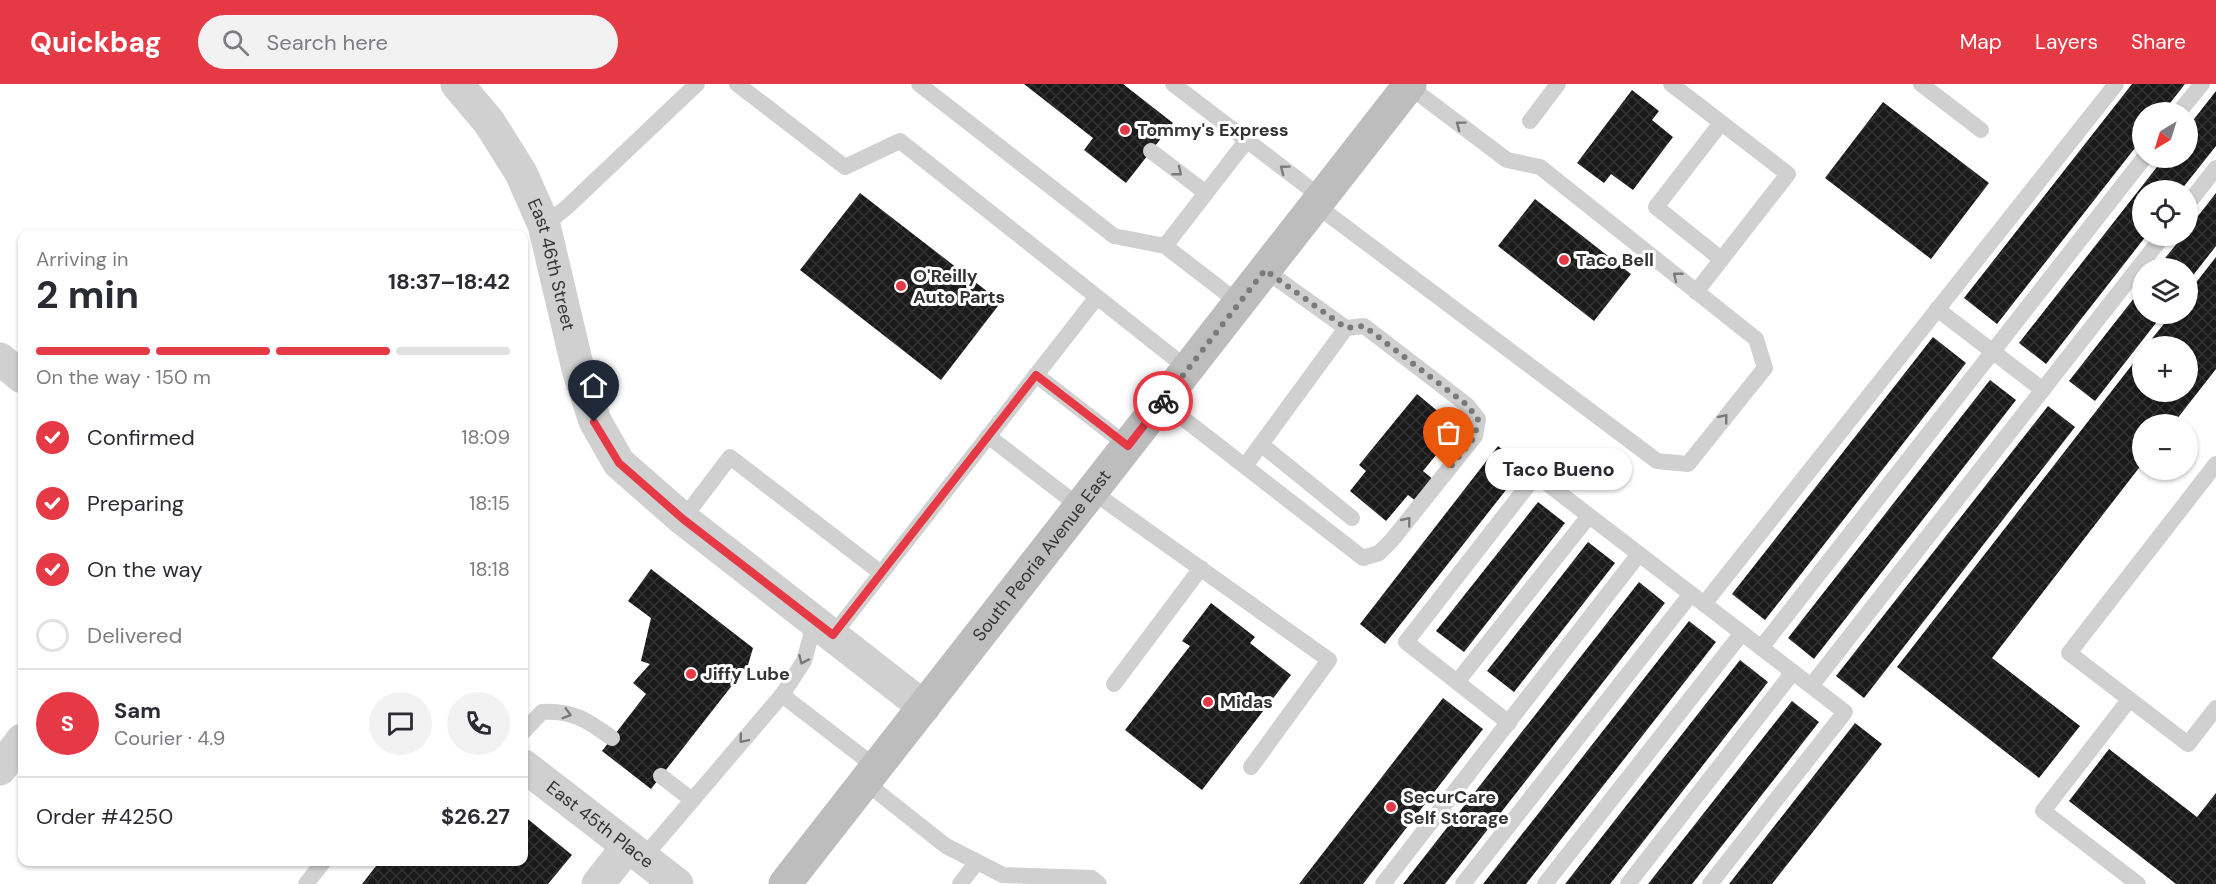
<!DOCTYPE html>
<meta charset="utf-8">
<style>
:root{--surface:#fff;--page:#f2f2f3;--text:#2b2b33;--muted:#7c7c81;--line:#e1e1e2;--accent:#e63946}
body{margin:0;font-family:"DM Sans",sans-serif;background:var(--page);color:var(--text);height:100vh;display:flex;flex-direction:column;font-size:22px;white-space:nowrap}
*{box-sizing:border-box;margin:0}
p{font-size:20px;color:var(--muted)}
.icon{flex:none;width:33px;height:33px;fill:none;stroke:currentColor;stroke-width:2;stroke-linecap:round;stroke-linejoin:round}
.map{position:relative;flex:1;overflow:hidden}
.sheet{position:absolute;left:18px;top:146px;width:510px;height:636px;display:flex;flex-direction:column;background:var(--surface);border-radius:12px;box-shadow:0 2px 4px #0004}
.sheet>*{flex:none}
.needle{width:39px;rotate:218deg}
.buttons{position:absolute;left:2132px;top:18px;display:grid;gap:12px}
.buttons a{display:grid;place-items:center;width:66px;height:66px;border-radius:50%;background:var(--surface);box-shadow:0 2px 4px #0004;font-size:30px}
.pin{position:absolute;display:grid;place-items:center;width:51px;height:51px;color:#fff;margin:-62px -26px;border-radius:50% 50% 50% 0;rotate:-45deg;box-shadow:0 0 6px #0007}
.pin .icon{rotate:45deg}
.courier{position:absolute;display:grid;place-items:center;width:60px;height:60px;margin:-30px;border:4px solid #e63946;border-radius:50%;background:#fff;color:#222;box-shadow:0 2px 8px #0007}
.bubble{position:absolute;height:42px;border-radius:21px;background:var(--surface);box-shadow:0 2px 4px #0004;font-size:20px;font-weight:700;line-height:42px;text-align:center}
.headline em{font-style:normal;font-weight:700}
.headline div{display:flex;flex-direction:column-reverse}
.headline{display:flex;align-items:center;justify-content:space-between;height:102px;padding:0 18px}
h1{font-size:39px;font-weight:700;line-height:45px}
.bar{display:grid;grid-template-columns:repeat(4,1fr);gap:9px 6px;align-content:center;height:72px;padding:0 18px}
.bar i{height:8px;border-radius:4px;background:var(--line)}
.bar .on{background:var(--accent)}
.bar p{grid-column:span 4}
.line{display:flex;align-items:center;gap:15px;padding:0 18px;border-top:2px solid var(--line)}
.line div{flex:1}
.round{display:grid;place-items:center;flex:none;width:63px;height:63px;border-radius:32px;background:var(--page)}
ol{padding:0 18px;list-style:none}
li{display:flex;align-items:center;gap:18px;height:66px}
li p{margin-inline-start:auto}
li .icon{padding:6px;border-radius:50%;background:var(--accent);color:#fff;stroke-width:4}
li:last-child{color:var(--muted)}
li i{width:33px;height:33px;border:3px solid var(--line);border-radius:50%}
header{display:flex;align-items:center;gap:36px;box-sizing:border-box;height:84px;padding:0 30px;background:var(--accent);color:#fff}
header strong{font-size:28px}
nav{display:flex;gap:33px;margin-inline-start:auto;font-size:21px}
.search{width:420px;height:54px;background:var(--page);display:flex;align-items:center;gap:15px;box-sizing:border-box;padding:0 21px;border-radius:33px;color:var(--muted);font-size:22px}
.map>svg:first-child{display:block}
</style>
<header>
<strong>Quickbag</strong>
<div class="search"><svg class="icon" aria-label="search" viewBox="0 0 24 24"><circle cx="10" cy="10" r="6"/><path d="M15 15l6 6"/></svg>Search here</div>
<nav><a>Map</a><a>Layers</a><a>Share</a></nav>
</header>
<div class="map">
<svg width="2216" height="800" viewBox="0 0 2216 800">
<defs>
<pattern id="building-cross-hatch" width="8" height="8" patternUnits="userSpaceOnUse" patternTransform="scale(1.5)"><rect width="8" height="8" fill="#1a1a1a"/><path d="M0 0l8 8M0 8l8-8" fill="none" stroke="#333"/></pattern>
</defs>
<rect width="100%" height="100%" fill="#fff"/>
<!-- building -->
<g fill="url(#building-cross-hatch)">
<path d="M 1024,0 L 1123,0 L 1173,39 L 1126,99 L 1084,66 L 1093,54 Z"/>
<path d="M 2132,0 L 2185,0 L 2163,28 L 2142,28 L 2142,55 L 1997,240 L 1964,214 Z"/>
<path d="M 1632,6 L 1659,27 L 1652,36 L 1673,53 L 1633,106 L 1611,90 L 1604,99 L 1577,79 Z"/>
<path d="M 2216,7 L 2216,62 L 2181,106 L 2142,106 L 2142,152 L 2146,152 L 2046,280 L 2019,259 L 2164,74 L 2187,74 L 2187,44 Z"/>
<path d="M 1883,18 L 1989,99 L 1931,175 L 1825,94 Z"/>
<path d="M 860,109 L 1001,218 L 941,296 L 800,186 Z"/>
<path d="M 2216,109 L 2216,162 L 2187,199 L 2187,184 L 2157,184 L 2183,152 L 2187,152 L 2187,146 Z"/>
<path d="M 1535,115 L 1631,190 L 1594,237 L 1498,162 Z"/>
<path d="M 2216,173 L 2216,285 L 2173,340 L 2142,340 L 2142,380 L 1992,574 L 2080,642 L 2039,694 L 1897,583 L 2142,268 L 2142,308 L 2187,308 L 2187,262 L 2146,262 L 2172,230 L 2187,230 L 2187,210 Z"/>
<path d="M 2142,204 L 2142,230 L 2163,230 L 2095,317 L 2069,297 Z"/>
<path d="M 1933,253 L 1966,279 L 1765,536 L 1732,510 Z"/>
<path d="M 1990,296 L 2016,316 L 1814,575 L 1788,554 Z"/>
<path d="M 1417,310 L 1458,344 L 1423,387 L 1434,396 L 1416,417 L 1408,411 L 1386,437 L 1350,407 L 1366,387 L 1359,381 Z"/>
<path d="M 2048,322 L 2075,343 L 1864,614 L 1836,592 Z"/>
<path d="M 1498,362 L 1524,383 L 1385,560 L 1360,540 Z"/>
<path d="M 1538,418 L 1565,439 L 1464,568 L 1436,547 Z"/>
<path d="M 1588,458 L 1615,479 L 1514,608 L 1487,587 Z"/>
<path d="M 651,485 L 753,564 L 748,581 L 651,705 L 602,667 L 646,610 L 633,599 L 650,580 L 641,577 L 651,534 L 628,517 Z"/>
<path d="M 1639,498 L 1665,519 L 1445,800 L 1403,800 Z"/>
<path d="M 1211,519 L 1255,553 L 1250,559 L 1291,591 L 1202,706 L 1125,646 L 1190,562 L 1182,557 Z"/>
<path d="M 1689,537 L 1716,558 L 1526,800 L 1483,800 Z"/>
<path d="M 1740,576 L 1768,598 L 1610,800 L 1565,800 Z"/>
<path d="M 1443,614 L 1483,645 L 1363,800 L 1299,800 Z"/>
<path d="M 1792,617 L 1819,638 L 1692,800 L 1648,800 Z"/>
<path d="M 1855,639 L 1882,660 L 1772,800 L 1729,800 Z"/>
<path d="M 2109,665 L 2197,733 L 2216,709 L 2216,800 L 2176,800 L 2069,717 Z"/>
<path d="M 524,732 L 572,771 L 548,800 L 362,800 L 380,777 L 524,777 Z"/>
</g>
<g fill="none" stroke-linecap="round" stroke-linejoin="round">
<!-- lane -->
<g stroke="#d0d0d0" stroke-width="16">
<path d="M 737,0 L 845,83 L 900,57 L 1188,285"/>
<path d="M 919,0 L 1114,152 L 1165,162 L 1239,219"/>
<path d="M 1173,0 L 1321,113"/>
<path d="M 1671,0 L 1788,90 L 1696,208"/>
<path d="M 1921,0 L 1981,46"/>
<path d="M 2179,28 L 2202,0"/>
<path d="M 1530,37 L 1558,0"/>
<path d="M 1151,67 L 1206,109"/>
<path d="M 1316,121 L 1657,377 L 1688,380 L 1765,284 L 1756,255 L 1540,83 L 1507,76 L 1406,0"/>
<path d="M 2187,121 L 2216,84"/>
<path d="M 544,141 L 566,124 L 697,0"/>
<path d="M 1165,162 L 1247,56"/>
<path d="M 1721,175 L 1656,123 L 1721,39"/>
<path d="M 1937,225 L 2043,306"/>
<path d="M 1036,291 L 1128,362"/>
<path d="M 1162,318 L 1363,474 L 1379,469 L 1392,456 L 1475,352 L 1478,335 L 1467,321 L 1364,242 L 1346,244 L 1265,186"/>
<path d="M 988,352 L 1080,423"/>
<path d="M 1262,361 L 1352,434"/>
<path d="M 2216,380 L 2069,569 L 2188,660 L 2216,624"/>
<path d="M 1245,382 L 1346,244"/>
<path d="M 1093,408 L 1329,576 L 1251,683"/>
<path d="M 683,435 L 730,373 L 881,489"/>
<path d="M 1704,520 L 2116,0"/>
<path d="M 833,551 L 1097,213"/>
<path d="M 1761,564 L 2144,74"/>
<path d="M 1457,598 L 1589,432"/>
<path d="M 1114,600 L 1201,484"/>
<path d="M 1811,602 L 2163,152"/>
<path d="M 782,611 L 877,684"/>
<path d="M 2129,616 L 2043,727 L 2138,800"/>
<path d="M 1509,639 L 1406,558 L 1536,391 L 1845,628 L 1710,800"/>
<path d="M 524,647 L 542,628 C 573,626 588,637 612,654"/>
<path d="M 661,692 L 692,716"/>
<path d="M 865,698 L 946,762 L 1003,791 L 1092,794 L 1099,800"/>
<path d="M 643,774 L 782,611 L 804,577 L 815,537"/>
<path d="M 306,800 L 324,777"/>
<path d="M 960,800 L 977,778"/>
<path d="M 1383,800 L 1639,470"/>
<path d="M 1463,800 L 1691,510"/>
<path d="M 1545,800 L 1742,549"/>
<path d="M 1628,800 L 1793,588"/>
</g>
<!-- street -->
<g stroke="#d0d0d0" stroke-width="33">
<path id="s1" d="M 457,0 L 489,38 L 521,89 L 544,141 L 578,285 L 595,337 L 619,379 L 683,435 L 924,623"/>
<path d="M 0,275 L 22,293"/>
<path id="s2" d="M 524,682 L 677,800"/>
<path d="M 0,685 L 22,656"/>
<path d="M 598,800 L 628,762"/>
</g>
<!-- secondary -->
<path stroke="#bdbdbd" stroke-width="33" id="s3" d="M 785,800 L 1410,0"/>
</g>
<!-- one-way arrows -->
<defs><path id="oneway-chevron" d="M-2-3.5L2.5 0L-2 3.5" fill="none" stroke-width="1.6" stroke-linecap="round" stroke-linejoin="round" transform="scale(1.5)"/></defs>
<g stroke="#7a7a7a">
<use href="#oneway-chevron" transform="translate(1460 41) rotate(-143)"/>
<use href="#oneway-chevron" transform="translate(1284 85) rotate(-143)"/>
<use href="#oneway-chevron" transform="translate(1178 88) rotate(38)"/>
<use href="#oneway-chevron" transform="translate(1677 192) rotate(-141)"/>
<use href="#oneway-chevron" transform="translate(1724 334) rotate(-51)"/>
<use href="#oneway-chevron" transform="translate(1407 437) rotate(-51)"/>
<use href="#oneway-chevron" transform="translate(803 576) rotate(114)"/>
<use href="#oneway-chevron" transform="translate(567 630) rotate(16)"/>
<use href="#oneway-chevron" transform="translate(743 655) rotate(130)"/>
</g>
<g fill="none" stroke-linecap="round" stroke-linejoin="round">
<!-- done -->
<path stroke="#7a7a7a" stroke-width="6" stroke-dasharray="0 10.8" d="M 1163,317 L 1265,186 L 1346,244 L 1364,242 L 1467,321 L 1478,335 L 1475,352 L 1449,385"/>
<!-- route -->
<path stroke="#e63946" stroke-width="8" d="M 594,338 L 619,379 L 683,435 L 833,551 L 1036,291 L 1128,362 L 1163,317"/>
</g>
<!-- markers -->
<g fill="#e63946" stroke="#fff" stroke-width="2">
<circle cx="1125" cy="46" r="6"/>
<circle cx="1564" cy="176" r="6"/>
<circle cx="901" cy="202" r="6"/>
<circle cx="691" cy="590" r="6"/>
<circle cx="1208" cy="618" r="6"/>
<circle cx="1391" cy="723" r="6"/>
</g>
<g text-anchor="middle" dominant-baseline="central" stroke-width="6" stroke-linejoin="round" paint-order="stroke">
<!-- poi labels -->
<g font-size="18" font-weight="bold" fill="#333" stroke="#fff" text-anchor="start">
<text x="1137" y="46">Tommy's Express</text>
<text x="1576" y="176">Taco Bell</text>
<text x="913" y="192">O'Reilly<tspan x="913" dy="21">Auto Parts</tspan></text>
<text x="703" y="590">Jiffy Lube</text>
<text x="1220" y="618">Midas</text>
<text x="1403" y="713">SecurCare<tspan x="1403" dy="21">Self Storage</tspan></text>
</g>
<!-- street labels -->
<g font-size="18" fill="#333" stroke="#fff">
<text stroke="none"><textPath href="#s1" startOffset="207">East 46th Street</textPath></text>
<text stroke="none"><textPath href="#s3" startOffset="417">South Peoria Avenue East</textPath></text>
<text stroke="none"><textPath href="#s2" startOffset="96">East 45th Place</textPath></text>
</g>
</g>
</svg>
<div class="buttons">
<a><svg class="needle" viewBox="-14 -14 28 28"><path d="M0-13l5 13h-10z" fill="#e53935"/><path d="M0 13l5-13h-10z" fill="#7c7c81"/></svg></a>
<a><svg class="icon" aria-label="locate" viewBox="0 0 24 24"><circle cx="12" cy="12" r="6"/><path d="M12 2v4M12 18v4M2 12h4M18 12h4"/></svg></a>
<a><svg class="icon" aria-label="layers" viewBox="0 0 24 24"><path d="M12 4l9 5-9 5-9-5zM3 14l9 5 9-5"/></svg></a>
<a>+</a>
<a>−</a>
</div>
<div class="pin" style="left:1449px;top:385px;background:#ea580c"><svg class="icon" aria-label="bag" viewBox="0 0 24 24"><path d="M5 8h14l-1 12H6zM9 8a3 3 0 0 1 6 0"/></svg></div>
<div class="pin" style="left:594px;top:338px;background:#1f2937"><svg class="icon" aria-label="home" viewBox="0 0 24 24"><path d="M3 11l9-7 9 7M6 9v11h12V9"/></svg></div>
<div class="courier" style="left:1163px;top:317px"><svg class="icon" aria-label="bike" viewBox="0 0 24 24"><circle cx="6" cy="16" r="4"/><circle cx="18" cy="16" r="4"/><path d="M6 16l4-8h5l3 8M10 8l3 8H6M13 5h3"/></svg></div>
<div class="bubble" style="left:1485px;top:364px;width:147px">Taco Bueno</div>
<section class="sheet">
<div class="headline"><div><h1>2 min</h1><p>Arriving in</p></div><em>18:37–18:42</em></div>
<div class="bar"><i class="on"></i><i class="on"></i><i class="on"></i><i></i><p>On the way · 150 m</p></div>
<ol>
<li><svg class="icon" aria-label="check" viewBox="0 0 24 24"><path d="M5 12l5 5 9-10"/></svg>Confirmed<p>18:09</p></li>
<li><svg class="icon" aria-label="check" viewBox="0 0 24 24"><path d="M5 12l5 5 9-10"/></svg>Preparing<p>18:15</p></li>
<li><svg class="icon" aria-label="check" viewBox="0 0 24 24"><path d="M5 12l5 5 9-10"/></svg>On the way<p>18:18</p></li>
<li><i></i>Delivered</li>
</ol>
<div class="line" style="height:108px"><b class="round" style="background:var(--accent);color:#fff">S</b><div><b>Sam</b><p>Courier · 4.9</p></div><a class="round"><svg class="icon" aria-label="chat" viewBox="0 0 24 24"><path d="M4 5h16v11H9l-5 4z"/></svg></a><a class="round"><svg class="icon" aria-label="phone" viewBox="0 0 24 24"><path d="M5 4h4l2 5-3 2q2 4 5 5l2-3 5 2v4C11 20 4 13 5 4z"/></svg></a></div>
<div class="line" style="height:78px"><div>Order #4250</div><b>$26.27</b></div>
</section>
</div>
